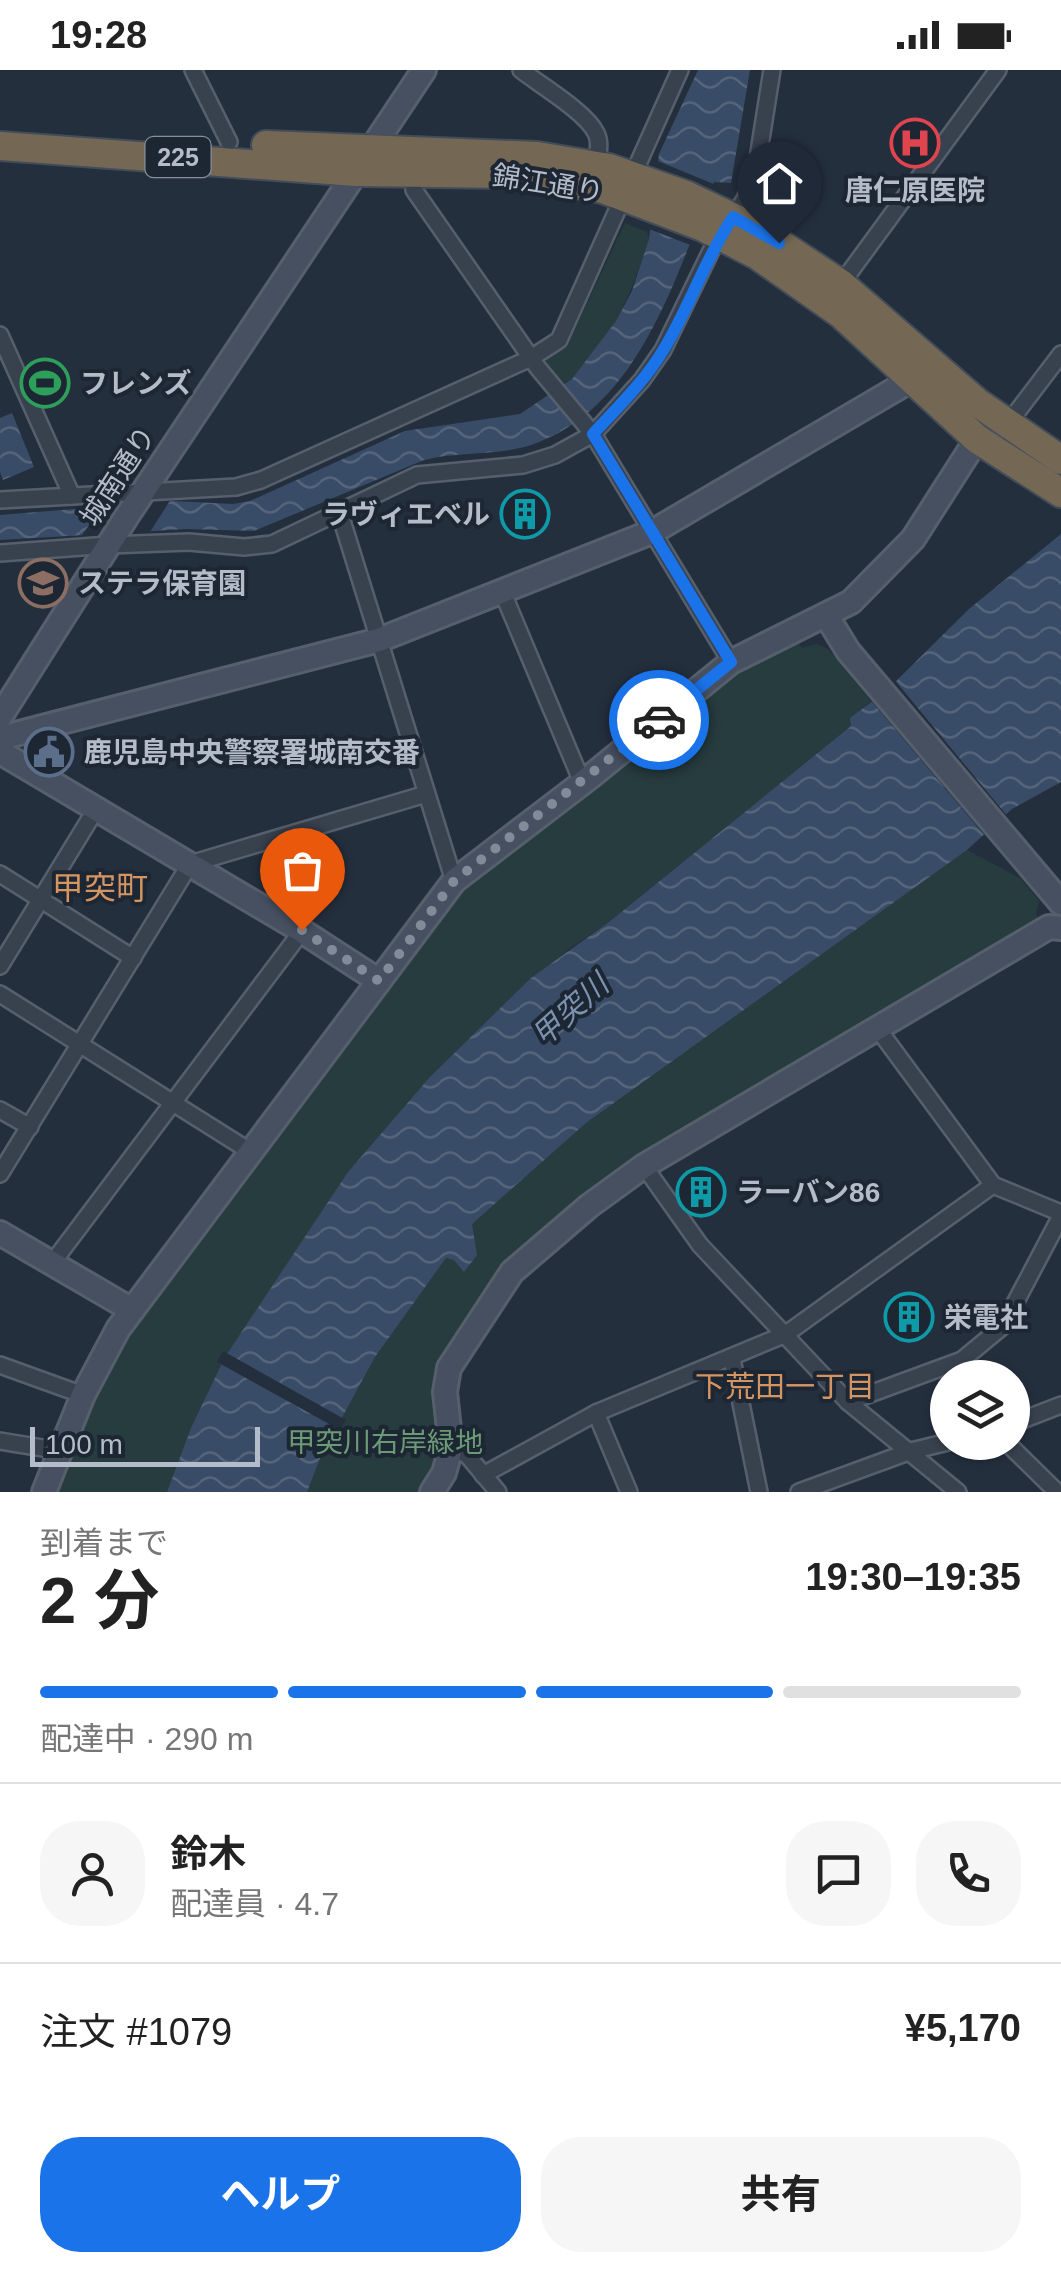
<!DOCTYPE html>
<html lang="ja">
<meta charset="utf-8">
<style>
:root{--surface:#fff;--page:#f6f6f6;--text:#222;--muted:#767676;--line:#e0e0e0;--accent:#1a73e8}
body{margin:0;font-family:Arial,"Noto Sans JP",sans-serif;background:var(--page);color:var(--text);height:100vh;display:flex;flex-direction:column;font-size:38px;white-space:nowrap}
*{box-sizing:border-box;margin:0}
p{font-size:32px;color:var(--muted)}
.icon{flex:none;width:55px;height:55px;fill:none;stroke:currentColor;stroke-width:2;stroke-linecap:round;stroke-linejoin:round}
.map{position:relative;height:1422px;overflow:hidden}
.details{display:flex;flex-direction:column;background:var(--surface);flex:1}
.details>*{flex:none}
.fabs{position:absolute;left:930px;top:1290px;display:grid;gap:20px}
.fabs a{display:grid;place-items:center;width:100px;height:100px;border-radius:50%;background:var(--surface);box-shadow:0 2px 8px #0004;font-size:50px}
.scale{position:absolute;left:30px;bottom:25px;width:230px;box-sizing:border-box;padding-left:10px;border:5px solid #b4bcc9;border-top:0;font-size:28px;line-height:35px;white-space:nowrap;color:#b4bcc9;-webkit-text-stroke:8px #1d2633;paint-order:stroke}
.pin{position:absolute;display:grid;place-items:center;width:85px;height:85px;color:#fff;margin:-102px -42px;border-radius:50% 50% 50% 0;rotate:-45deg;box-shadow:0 0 10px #0007}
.pin .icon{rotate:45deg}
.courier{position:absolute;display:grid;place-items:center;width:100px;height:100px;margin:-50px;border:8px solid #1a73e8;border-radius:50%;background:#fff;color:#222;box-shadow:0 2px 12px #0007}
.head em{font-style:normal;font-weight:700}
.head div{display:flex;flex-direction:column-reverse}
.head{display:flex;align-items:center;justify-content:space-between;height:170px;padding:0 40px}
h1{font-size:65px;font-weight:700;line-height:75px}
.bar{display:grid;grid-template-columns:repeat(4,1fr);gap:15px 10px;align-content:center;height:120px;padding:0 40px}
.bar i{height:12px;border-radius:8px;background:var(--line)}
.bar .current{background:var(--accent)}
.bar p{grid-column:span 4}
.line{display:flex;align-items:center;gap:25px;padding:0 40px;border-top:2px solid var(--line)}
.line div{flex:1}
.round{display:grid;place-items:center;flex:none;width:105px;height:105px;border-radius:40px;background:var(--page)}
.button{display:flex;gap:20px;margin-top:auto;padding:20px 40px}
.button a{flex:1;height:115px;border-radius:40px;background:var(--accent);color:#fff;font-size:40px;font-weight:700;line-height:115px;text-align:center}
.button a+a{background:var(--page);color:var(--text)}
.status{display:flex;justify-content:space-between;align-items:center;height:70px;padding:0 50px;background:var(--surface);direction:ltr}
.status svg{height:28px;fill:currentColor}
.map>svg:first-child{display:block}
</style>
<div class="status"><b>19:28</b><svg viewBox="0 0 49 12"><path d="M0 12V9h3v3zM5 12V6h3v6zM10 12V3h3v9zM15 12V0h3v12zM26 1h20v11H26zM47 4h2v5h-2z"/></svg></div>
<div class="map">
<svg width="1061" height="1422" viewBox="0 0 1061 1422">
<defs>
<pattern id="water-waves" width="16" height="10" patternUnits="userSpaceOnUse" patternTransform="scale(2.5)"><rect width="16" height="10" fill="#394c67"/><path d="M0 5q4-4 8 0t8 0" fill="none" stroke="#53647b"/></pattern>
</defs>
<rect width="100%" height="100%" fill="#242f3e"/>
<!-- green -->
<g fill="#263c3f">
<path d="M 625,153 L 647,162 L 649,169 C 634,216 608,285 565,314 L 546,293 L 547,288 L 568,274 Z"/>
<path d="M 798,572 L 802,578 L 817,574 L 828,579 L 871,631 L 851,648 L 851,656 L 609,852 L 569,879 L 430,1008 L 348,1102 L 210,1318 L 167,1422 L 57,1422 L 93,1329 L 122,1270 L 465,816 L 730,605 Z"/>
<path d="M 967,780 L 1020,808 L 1039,831 L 1036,844 L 1040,851 L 630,1091 L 580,1129 L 501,1198 L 435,1300 L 435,1389 L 418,1422 L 307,1422 L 321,1386 L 375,1287 L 446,1188 L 454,1190 L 471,1154 L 586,1053 Z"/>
</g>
<!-- water -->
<g fill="url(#water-waves)">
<path d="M 698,0 L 750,0 L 731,113 L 714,112 C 675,207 640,338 531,375 C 497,386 459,381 424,390 L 254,461 L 186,459 L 0,470 L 0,445 L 173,431 L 233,434 L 250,431 L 405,361 L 520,344 L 572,309 L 616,251 L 632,221 L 649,169 L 659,84 Z"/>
<path d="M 12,343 L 34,397 L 3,410 L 0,402 L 0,348 Z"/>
<path d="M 1061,464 L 1061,712 L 1012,739 L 967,780 L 586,1053 L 472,1154 L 477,1185 L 464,1202 L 454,1190 L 446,1188 L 375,1287 L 321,1386 L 307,1422 L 167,1422 L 191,1358 L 225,1287 L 348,1102 L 430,1007 L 531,908 L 609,852 L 851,656 L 850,648 L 886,621 L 969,539 Z"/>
</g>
<!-- pier -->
<g fill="#242f3e">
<path d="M 653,89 L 716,115 L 693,176 L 649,159 L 645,162 Z"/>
<path d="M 173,426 L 148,465 L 80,468 L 106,431 Z"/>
<path d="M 893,608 L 1009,748 L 986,767 L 868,627 Z"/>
<path d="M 223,1281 L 346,1350 L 340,1360 L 217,1292 Z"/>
</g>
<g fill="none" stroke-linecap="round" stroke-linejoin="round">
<!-- street casing -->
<g stroke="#565f6c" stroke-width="20">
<g id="street">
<path d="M 193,0 L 229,72"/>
<path d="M 521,0 C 540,15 586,42 596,63 C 601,72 598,85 596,95"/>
<path d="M 414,102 L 414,120 L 538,298 L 593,364 L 731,592"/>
<path d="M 841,214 L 998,0"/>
<path d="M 0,265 L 72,426"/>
<path d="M 1007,355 L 1061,284"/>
<path d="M 0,430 L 236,417 L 261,410 L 531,288 L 559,270 L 680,0"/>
<path d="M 339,441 L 454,811"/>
<path d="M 0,483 L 109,475 L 189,472 L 244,477 L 272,474 L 417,405 L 523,395 L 555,385 L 593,364 L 642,310 L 663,280 L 711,181 L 745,129 L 756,101 L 772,0"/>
<path d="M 502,521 L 582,712"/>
<path d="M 0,804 L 133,888"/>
<path d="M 0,896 L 96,739"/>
<path d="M 0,924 L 251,1082"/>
<path d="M 878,959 L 993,1115 L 1061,1143"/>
<path d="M 0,1040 L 30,1057"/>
<path d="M 644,1096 L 700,1175 L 848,1332 L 958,1422"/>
<path d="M 0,1104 L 190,794 L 426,724"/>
<path d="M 53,1192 L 302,861"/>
<path d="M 732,1289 L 759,1422"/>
<path d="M 0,1295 L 83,1325"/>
<path d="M 848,1332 L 962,1290 L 1003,1256 L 1061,1146"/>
<path d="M 596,1343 L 629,1422"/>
<path d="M 1012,1354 L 1061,1335"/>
<path d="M 0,1371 L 61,1381"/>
<path d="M 1006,1372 L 1057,1422"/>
<path d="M 451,1378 L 467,1385 L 498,1422"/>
<path d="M 483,1405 L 596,1343 L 786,1264 L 993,1115"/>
<path d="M 799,1422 L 911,1381 L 948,1372"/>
</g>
</g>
<!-- secondary casing -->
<g stroke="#565f6c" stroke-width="28">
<g id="secondary">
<path d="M 826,545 L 848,581 L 1061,833"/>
<path d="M 0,647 L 127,446 L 424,0"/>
<path d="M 0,668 L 379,570 L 654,461 L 913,309"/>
<path d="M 0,682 L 302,861 L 379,911"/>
<path d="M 0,1163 L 132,1240"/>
<path d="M 44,1422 L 83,1325 L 118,1259 L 454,811 L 590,707 L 731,592 L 851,532 L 913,469 L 977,369 L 1007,355"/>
<path d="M 432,1422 L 444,1403 L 451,1378 L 445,1322 L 449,1298 L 512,1202 L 589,1136 L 644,1096 L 1049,857 L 1061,858"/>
</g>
</g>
<!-- highway casing -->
<g stroke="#434c59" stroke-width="32">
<g id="highway">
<path d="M 266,75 L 537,86 L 609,98 L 686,125 L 759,160 L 841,214 L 978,333 L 1061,390"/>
<path d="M 0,76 L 357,102 L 506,104 L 547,108 L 603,119 L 703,157 L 757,185 L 841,244 L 977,369 L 1061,423"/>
</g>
</g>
<!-- street -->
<use href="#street" stroke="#38414e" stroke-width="15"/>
<!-- secondary -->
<use href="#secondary" stroke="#465061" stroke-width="22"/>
<!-- highway -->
<use href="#highway" stroke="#746855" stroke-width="28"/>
</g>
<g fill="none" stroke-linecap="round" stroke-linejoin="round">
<!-- done -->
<path stroke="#828b98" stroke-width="10" stroke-dasharray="0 18" d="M 302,860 L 379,911 L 454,811 L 659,650"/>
<!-- route -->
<path stroke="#1a73e8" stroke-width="12" d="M 659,650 L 731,592 L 593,364 C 618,337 645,311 664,279 C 690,236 705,189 733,147 L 779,173"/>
</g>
<!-- icons -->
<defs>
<g id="hospital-ring" transform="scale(2.5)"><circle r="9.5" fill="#1d2633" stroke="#e0444e" stroke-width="1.5"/><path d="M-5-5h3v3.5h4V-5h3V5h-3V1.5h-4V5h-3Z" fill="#e0444e"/></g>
<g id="stadium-ring" transform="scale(2.5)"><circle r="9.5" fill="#1d2633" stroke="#2e9e5b" stroke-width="1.5"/><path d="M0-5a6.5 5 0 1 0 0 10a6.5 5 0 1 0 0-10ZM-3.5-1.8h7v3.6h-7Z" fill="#2e9e5b"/></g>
<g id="building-ring" transform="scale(2.5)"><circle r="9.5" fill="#1d2633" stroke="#0f9aa8" stroke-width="1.5"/><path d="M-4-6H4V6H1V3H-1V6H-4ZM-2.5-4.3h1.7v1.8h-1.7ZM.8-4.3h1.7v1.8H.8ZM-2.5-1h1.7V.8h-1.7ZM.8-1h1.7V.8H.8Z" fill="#0f9aa8"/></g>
<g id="school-ring" transform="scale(2.5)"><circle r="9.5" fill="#1d2633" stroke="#8d6e63" stroke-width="1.5"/><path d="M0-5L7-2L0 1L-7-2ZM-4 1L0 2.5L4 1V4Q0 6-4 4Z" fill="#8d6e63"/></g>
<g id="civic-ring" transform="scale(2.5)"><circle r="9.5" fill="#1d2633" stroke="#5c6f8a" stroke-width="1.5"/><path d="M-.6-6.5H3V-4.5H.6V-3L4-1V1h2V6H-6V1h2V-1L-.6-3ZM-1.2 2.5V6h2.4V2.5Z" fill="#5c6f8a"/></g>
</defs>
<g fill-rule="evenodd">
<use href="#hospital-ring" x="915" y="73"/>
<use href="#stadium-ring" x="45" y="313"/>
<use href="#building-ring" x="525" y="444"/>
<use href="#school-ring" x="43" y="513"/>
<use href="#civic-ring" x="49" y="682"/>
<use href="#building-ring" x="701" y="1122"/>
<use href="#building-ring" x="909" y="1247"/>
</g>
<g text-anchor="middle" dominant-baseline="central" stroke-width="8" stroke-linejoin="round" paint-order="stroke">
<!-- shield labels -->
<rect fill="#1d2633" stroke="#878f9c" stroke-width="2.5" x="145.5" y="67" width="65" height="40" rx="8"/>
<g font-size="25" font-weight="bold" fill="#b4bcc9">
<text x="178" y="87">225</text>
</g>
<!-- street labels -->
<g font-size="28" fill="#b4bcc9" stroke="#1d2633">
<text transform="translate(548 114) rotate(9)">錦江通り</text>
<text transform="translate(118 406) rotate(-57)">城南通り</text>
</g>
<!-- poi labels -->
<g font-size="28" font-weight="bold" fill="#b4bcc9" stroke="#1d2633" text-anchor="start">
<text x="915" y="120" text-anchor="middle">唐仁原医院</text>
<text x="80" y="313">フレンズ</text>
<text x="490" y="444" text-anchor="end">ラヴィエベル</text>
<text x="78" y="513">ステラ保育園</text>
<text x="84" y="682">鹿児島中央警察署城南交番</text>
<text x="736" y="1122">ラーバン86</text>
<text x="944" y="1247">栄電社</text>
</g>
<!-- park labels -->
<g font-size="28" fill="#6b9a76" stroke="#1d2633">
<text x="385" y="1372">甲突川右岸緑地</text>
</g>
<!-- water labels -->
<g font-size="30" font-style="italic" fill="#7c92b1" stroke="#1d2633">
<text transform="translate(570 940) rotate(-42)">甲突川</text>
</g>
<!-- neighbourhood labels -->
<g font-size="30" fill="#d59563" stroke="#1d2633">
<text x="785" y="1316">下荒田一丁目</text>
</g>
<!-- quarter labels -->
<g font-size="32" fill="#d59563" stroke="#1d2633">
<text x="100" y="818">甲突町</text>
</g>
</g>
</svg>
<div class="fabs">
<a><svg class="icon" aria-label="layers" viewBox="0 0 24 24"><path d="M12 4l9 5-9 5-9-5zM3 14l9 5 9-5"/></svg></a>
</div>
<div class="scale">100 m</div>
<div class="pin" style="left:302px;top:860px;background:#ea580c"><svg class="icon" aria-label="bag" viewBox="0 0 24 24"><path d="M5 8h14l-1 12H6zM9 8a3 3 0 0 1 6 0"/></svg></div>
<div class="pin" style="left:779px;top:173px;background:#1f2937"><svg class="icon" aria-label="home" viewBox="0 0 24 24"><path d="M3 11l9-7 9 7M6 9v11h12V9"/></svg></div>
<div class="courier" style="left:659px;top:650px"><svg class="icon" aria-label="car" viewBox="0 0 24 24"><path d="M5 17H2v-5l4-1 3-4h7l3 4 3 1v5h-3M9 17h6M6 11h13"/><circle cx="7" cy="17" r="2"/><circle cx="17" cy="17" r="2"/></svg></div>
</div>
<section class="details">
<div class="head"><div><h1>2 分</h1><p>到着まで</p></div><em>19:30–19:35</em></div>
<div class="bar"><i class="current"></i><i class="current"></i><i class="current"></i><i></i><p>配達中 · 290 m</p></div>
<div class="line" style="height:180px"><a class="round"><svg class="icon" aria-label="person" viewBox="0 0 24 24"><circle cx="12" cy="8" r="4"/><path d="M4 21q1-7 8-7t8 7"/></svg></a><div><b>鈴木</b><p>配達員 · 4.7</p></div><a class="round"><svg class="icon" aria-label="chat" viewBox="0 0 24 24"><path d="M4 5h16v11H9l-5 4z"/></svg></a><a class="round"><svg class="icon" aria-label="phone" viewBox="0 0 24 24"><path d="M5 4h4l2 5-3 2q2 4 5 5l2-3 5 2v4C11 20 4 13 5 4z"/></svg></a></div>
<div class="line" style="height:130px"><div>注文 #1079</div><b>¥5,170</b></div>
<div class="button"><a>ヘルプ</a><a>共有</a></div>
</section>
